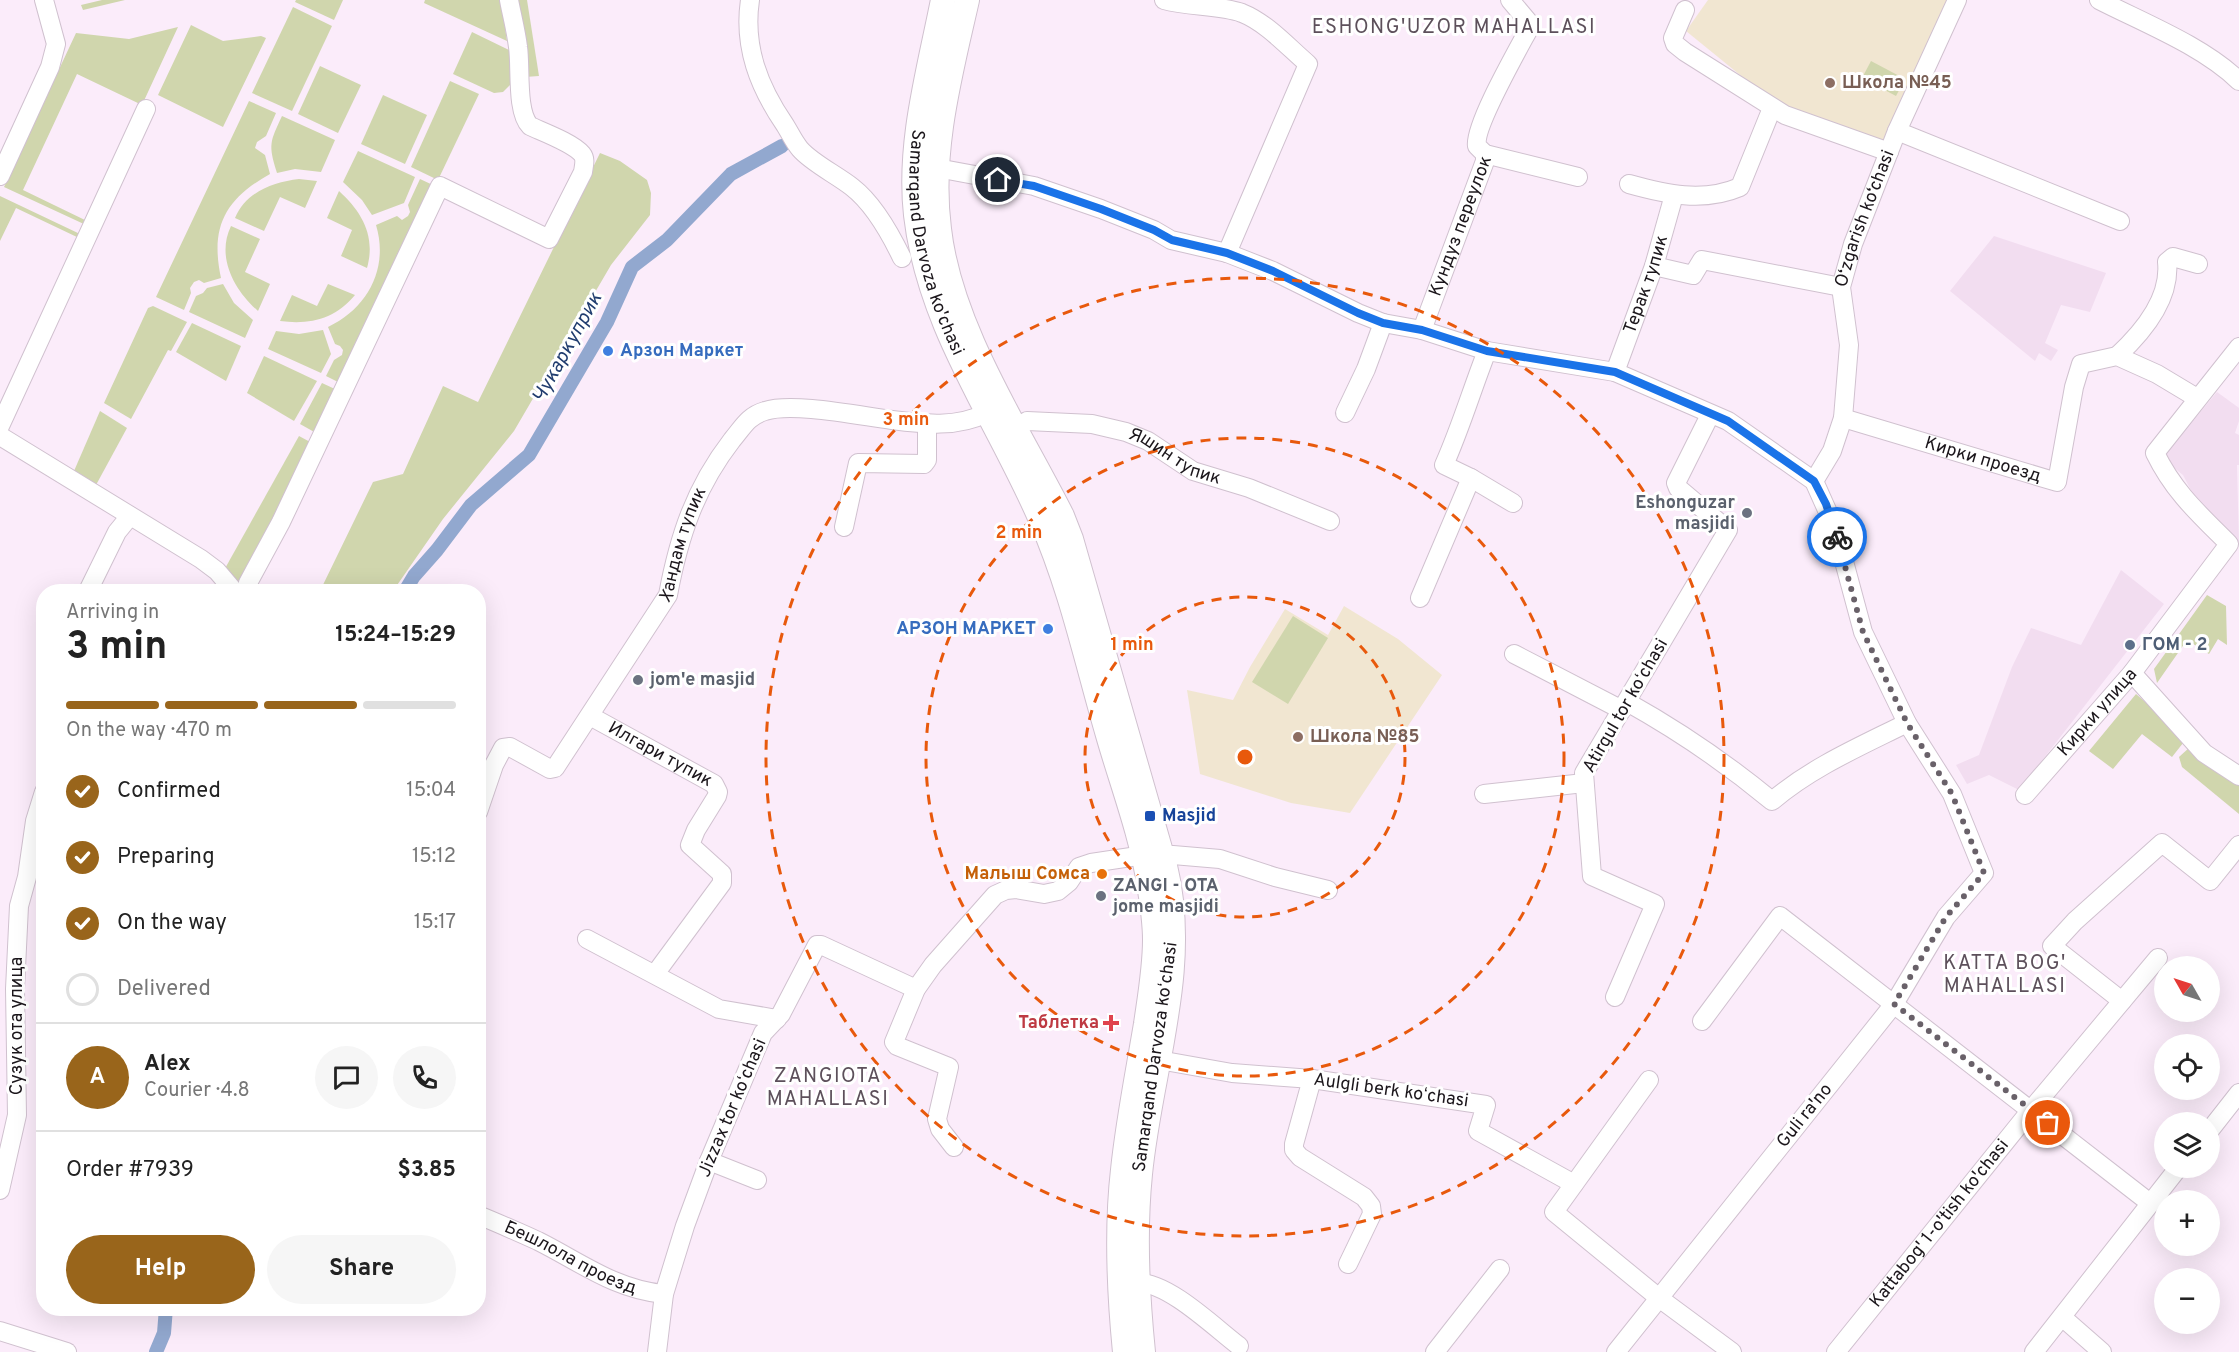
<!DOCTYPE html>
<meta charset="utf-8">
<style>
:root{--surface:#fff;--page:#f6f6f6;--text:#222;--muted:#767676;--line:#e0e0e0;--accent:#99651b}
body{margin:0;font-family:Overpass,sans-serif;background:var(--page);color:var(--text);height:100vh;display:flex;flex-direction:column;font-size:22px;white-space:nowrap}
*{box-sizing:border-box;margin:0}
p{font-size:20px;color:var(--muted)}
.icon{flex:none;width:33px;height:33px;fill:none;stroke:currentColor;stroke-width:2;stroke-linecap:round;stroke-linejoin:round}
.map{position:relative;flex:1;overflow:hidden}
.side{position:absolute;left:36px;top:584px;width:450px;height:732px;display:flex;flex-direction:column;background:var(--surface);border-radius:24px;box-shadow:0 6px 24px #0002}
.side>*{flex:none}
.needle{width:39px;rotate:309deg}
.controls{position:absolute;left:2154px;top:956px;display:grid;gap:12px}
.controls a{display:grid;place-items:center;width:66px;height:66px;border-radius:50%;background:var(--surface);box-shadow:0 6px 24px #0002;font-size:30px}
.pin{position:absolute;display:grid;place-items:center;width:51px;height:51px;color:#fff;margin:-26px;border:3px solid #fff;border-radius:50%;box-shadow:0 2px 6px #0007}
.courier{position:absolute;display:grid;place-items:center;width:60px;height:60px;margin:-30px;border:4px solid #1a73e8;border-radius:50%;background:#fff;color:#222;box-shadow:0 2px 8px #0007}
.headline em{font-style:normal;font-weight:700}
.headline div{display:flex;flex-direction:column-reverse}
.headline{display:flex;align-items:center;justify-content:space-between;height:102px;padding:0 30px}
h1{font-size:39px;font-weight:700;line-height:45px}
.bar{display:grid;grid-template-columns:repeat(4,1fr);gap:9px 6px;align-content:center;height:72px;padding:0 30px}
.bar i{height:8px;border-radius:4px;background:var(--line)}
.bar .current{background:var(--accent)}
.bar p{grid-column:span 4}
.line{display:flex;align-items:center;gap:15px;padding:0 30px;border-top:2px solid var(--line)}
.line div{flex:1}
.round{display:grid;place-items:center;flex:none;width:63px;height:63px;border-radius:32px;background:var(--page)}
ol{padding:0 30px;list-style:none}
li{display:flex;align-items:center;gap:18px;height:66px}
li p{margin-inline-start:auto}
li .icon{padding:6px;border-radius:50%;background:var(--accent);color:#fff;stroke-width:4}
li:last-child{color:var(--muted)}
li i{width:33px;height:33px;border:3px solid var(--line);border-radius:50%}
.action{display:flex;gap:12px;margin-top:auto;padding:12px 30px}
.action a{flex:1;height:69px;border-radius:36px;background:var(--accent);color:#fff;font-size:24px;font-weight:700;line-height:69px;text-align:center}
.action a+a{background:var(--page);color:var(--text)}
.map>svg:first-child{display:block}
</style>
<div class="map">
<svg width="2239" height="1352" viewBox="0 0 2239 1352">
<rect width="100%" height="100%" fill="#fbecfa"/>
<!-- built -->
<g fill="#f2ddf0">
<path d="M 1994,236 L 2106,273 L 2090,312 L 2061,305 L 2045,343 L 2058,350 L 2051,361 L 2039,353 L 2035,361 L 1950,291 Z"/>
<path d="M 2217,392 L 2239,408 L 2239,421 L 2235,433 L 2239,435 L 2239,465 L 2237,465 L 2239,543 L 2197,502 L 2183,475 L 2162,458 Z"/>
<path d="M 2121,570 L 2164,604 L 2019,790 L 1989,775 L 1967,784 L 1956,765 L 1979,755 L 2012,667 L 2031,628 L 2081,645 Z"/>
</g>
<!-- education -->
<g fill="#f1e6d1">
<path d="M 1708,0 L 1950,0 L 1883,146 L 1777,105 L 1686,31 Z"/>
<path d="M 1344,606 L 1398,639 L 1442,675 L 1350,813 L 1291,803 L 1200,774 L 1187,690 L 1233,700 L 1250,667 L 1285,609 L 1328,635 Z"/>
</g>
<!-- green -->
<g fill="#d0d6ad">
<path d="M 102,0 L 125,0 L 83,10 L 81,5 Z"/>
<path d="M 296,0 L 343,0 L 334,20 L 295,2 Z"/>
<path d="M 425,0 L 501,0 L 507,41 L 424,3 Z"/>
<path d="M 514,0 L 527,0 L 539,76 L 525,77 Z"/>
<path d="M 293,7 L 332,26 L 292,111 L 252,93 Z"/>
<path d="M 191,25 L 223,41 L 261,36 L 266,38 L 223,127 L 158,95 Z"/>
<path d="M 178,27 L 142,105 L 77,74 L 23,190 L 87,221 L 86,225 L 4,187 L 76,33 L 129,39 Z"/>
<path d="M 472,32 L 511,51 L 512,83 L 503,92 L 494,93 L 453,74 Z"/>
<path d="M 1871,61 L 1905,79 L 1896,96 L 1862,78 Z"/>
<path d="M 320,66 L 361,85 L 338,133 L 298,114 Z"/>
<path d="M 450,81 L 479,94 L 438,180 L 411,167 Z"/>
<path d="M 383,95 L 427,115 L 405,164 L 361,144 Z"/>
<path d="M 249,101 L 276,113 L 266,136 L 257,142 L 255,148 L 265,155 L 270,174 C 225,199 210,227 221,278 L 204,283 L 199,280 L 194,282 L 190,288 L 191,293 L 184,310 L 156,297 Z"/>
<path d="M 282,116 L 335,140 L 321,172 L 295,169 L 277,173 C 268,144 270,142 282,116 Z"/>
<path d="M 358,151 L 415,177 L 404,203 L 372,215 L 362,200 L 343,182 Z"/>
<path d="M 600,153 L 620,161 L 647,180 L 651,193 L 650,215 L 611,265 L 514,431 L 443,519 L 393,591 L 320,591 L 373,482 L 403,474 L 443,386 L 478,402 Z"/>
<path d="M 299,179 L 317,181 L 305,208 L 280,197 L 264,231 L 235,218 C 246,192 273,182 299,179 Z"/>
<path d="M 420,179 L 435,186 L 340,383 L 326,376 L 334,360 L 342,355 L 343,350 L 340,346 L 335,344 L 328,327 C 368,308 389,268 376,225 L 397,216 L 402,220 L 408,216 L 410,212 L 408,205 Z"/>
<path d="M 339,191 C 362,212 376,236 367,268 L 341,256 L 352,230 L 327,218 Z"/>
<path d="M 0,196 L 80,234 L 79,238 L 16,208 L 0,241 Z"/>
<path d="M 231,226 L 260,239 L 245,272 L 270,284 L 258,311 C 234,290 216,257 231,226 Z"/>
<path d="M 223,284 L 234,303 L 253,320 L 245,338 L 189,312 L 196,296 L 203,293 L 207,288 Z"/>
<path d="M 328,284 L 355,295 C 335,319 310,325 280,321 L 292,295 L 317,306 Z"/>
<path d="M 153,306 L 187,322 L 171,351 L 168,350 L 131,419 L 104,403 L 148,308 Z"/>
<path d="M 192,323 L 241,346 L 226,381 L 176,352 Z"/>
<path d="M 323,330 L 331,354 L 321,373 L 268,349 L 276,331 L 299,334 Z"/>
<path d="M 264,356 L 317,381 L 294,421 L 247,393 Z"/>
<path d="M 322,383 L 337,390 L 316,433 L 300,424 Z"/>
<path d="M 100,411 L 127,428 L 96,485 L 74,471 Z"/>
<path d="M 299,436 L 312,443 L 244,584 L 223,572 Z"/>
<path d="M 2207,595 L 2226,606 L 2227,645 L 2218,639 L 2209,654 L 2187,640 L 2157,683 L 2154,669 Z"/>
<path d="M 1293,616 L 1328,638 L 1288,704 L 1252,682 Z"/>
<path d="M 2136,694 L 2187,738 L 2172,757 L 2142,734 L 2113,769 L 2089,751 Z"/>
<path d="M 2190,747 L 2239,782 L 2239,814 L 2182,767 L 2179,757 Z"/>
</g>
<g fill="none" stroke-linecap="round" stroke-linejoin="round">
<!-- canal -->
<g stroke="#92a8cf" stroke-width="14">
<path d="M 405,591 L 414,576 L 437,550 L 471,505 L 529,455 L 607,322 L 632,267 L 667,240 L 731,174 L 782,146"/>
<path d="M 156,1352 L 164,1333 L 166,1308"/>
</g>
<!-- minor casing -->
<g stroke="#d0c1cf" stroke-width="20">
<g id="minor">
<path d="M 750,0 C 743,47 759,87 785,125 C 790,133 794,142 800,149 C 812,163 837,175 852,187 C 874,204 890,233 902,258"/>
<path d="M 1164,0 C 1188,7 1220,5 1242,13 C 1267,23 1288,47 1308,64 L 1227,253"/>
<path d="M 2099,0 C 2144,23 2203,46 2239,81"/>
<path d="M 1685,10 L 1673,38 L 1675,44 L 1685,52 L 1785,115 L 1889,152"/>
<path d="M 1897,131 L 2120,221"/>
<path d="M 1485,154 L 1578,177"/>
<path d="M 937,168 L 1034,186 L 1101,209 L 1154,230 L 1171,240 L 1227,253 L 1273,271 L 1358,313 L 1383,323 L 1422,330 L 1487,351 L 1615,372 L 1728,421 L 1814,481 L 1835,528 L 1863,632 L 1907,723 L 1952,794 L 1984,873 L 1946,917 L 1894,1004 L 1616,1352"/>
<path d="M 0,176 L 50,67 L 56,44 L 44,0"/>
<path d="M 1629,184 C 1665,194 1703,203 1740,187 L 1772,108"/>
<path d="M 1654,266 L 1693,275 L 1702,260 L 1841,287"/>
<path id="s1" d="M 1422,330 L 1485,161 L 1485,154 L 1477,146 C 1473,127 1520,46 1531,25 L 1510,0"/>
<path d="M 1487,351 C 1472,389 1461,427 1444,465 L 1471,478 L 1513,503"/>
<path d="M 2117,356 C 2143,332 2171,299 2167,262 L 2173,257 L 2198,264"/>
<path id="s2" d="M 1615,372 L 1654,266 L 1674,195"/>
<path d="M 1345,413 L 1366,369 L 1383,323"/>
<path id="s3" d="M 1843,418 L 2057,482 L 2074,387 L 2081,364 L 2117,356 L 2157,374 L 2197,398"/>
<path d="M 0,426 L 146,109"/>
<path id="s4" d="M 1016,428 L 1027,421 L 1092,424 L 1126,432 L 1148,441 L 1193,471 L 1249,488 L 1330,521"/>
<path d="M 0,436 L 201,559 L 217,571 L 234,591"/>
<path id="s5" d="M 1814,481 L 1832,451 L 1843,418 L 1849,345 L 1841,287 L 1853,244 L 1897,131 L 1957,0"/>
<path d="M 844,527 L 858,463 L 924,464 L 927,460 L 927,425"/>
<path d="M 248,583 L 281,522 L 440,186 L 549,239 L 583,172 C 584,165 586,159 582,154 C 573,143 543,132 530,126 C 516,112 521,67 518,47 C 516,31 512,16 509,0"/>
<path d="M 88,591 L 117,532 L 130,516"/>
<path d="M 1420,598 L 1471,478"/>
<path d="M 1514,654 L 1622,710"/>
<path d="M 2132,673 L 2204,753 L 2239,776"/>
<path d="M 1627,702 C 1679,731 1726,763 1772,801 C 1812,767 1861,746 1907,723"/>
<path id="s6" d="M 590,716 L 714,784 L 718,792 L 717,796 L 696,830 L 690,845 L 722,874 L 722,883 L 655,974"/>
<path d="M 1484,794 L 1584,783"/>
<path id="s7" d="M 2025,795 L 2132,673 L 2229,544 C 2199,514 2174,492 2155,453 L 2239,347"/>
<path id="s8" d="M 478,812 L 494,765 L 503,748 L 510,747 L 550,769 L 555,768 L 668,595 C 679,536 695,488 732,440 C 743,427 748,416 765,411 C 793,402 860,416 892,420 C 923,424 958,428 986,413"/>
<path d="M 587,939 L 719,1009 L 777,1019"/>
<path d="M 1615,997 L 1655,904 L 1592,876 L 1584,773 L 1728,530 L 1678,488 L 1676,483 L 1710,415"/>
<path d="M 2122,1001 L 2052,946 L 2075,921 L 2162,843 L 2210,881 L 2239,845"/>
<path d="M 1702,1021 L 1780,916 L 2150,1203"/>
<path d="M 1159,1060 L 1232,1073 L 1312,1079 L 1486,1105 L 1478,1131 L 1574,1184"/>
<path d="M 1312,1079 L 1294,1144 L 1294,1150 L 1300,1157 L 1364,1197 L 1371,1206 L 1372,1214 L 1348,1264"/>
<path d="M 1649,1080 L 1554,1212 L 1659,1298 L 1732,1352"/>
<path d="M 2210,1130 L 2239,1093"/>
<path d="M 954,1147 L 940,1129 L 937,1119 L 949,1067 L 897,1046 L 894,1042 L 916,989 L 933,965 L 995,895 L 1006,890 L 1016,889 L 1044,894 L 1058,891 L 1069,882 L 1079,867 L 1091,863 L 1131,857 L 1173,855 L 1220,859 L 1275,877 L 1328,890"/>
<path d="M 709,1161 L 757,1180"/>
<path d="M 0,1190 L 17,1115 L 15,989 L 19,906 L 27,877 L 35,821 L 44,792"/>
<path id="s9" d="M 478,1215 C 498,1223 518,1232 538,1241 C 580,1262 616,1290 664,1294"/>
<path d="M 1139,1283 C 1169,1283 1214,1327 1239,1346"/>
<path d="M 2062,1317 L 2102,1352"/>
<path d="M 0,1331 L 67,1352"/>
<path d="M 657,1352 L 664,1294 L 685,1226 L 709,1161 L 763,1033 L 781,1014 L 817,945 L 821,945 L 916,989"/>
<path d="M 1435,1352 L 1500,1269"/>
<path id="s10" d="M 1836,1352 L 2031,1110 L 2158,958"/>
<path d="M 2034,1352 L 2179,1167"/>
</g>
</g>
<!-- major casing -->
<g stroke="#d0c1cf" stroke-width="26">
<g id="major">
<path id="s11" d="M 943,0 C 929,71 908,143 916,215 C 929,328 997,418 1041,520 C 1071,588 1087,663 1108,735 C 1122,784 1141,833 1149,884 C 1152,902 1155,921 1155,940 C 1155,968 1150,996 1146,1024 C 1138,1072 1128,1121 1123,1170 C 1116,1231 1119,1291 1125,1352"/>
<path d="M 967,0 C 950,75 929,152 939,229 C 950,327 1018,429 1062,516 L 1071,539 L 1165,866 C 1190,969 1150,1071 1140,1174 C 1134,1233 1137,1293 1143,1352"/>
</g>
</g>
<!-- minor -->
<use href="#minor" stroke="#fff" stroke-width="18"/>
<!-- major -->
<use href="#major" stroke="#fff" stroke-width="24"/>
</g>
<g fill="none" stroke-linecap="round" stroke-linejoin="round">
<!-- done -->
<path stroke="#696169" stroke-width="6" stroke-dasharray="0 10.8" d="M 1837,537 L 1863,632 L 1907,723 L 1952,794 L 1984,873 L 1946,917 L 1894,1004 L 2048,1123"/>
<!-- route -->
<path stroke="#1a73e8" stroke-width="8" d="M 998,180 L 1034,186 L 1101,209 L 1154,230 L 1172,240 L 1227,253 L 1273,271 L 1358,313 L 1383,323 L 1422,330 L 1487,351 L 1615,372 L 1728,421 L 1814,481 L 1826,504 L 1837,537"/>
</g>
<!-- distance rings -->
<g fill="none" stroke="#e8590c" stroke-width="3" stroke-dasharray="10 8">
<circle cx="1245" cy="757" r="160"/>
<circle cx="1245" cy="757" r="319"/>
<circle cx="1245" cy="757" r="479"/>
</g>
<!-- markers -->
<g fill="#8d6e63" stroke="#fff" stroke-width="2">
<circle cx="1830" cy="83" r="6"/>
<circle cx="1298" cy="737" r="6"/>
</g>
<g fill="#3f7fe0" stroke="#fff" stroke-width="2">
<circle cx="608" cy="351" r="6"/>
<circle cx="1048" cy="629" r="6"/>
</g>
<g fill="#6b7280" stroke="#fff" stroke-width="2">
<circle cx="1747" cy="513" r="6"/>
<circle cx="638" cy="680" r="6"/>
<circle cx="1101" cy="896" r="6"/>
</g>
<circle fill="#5c6f8a" stroke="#fff" stroke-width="2" cx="2130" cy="645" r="6"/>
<rect fill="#1a4fb4" stroke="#fff" stroke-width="2" x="1144" y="810" width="12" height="12" rx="3"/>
<circle fill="#e8710a" stroke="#fff" stroke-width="2" cx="1102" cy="874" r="6"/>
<path fill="#e0444e" stroke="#fff" stroke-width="2" d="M1108 1014h6v6h6v6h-6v6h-6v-6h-6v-6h6z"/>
<g text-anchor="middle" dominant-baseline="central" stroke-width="6" stroke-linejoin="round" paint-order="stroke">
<!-- education labels -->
<g font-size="18" font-weight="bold" fill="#785e54" stroke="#fff" text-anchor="start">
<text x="1842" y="83">Школа №45</text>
<text x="1310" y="737">Школа №85</text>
</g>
<!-- street labels -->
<g font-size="18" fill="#1b161b" stroke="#fff">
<text stroke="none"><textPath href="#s5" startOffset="274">O‘zgarish ko‘chasi</textPath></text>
<text stroke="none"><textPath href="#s1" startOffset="111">Кундуз переулок</textPath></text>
<text stroke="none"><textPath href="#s11" startOffset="248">Samarqand Darvoza ko'chasi</textPath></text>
<text stroke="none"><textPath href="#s2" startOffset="93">Терак тупик</textPath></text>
<text stroke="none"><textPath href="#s4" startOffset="168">Яшин тупик</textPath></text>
<text stroke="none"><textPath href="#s3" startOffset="146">Кирки проезд</textPath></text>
<text stroke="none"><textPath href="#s8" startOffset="386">Хандам тупик</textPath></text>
<text transform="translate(1626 706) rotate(-60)">Atirgul tor koʻchasi</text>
<text stroke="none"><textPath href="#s7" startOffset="110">Кирки улица</textPath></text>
<text stroke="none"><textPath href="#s6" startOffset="80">Илгари тупик</textPath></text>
<text transform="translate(17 1026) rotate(-90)">Сузук ота улица</text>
<text transform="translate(1156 1057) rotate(-82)">Samarqand Darvoza koʻchasi</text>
<text transform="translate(1391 1091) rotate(8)">Aulgli berk koʻchasi</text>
<text transform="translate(733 1108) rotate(-67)">Jizzax tor koʻchasi</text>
<text transform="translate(1805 1116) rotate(-51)">Guli ra'no</text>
<text stroke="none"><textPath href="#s10" startOffset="165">Kattabog' 1-o'tish ko'chasi</textPath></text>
<text stroke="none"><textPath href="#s9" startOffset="102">Бешлола проезд</textPath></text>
</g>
<!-- shop labels -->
<g font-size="18" font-weight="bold" fill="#366cbe" stroke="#fff" text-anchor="start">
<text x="620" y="351">Арзон Маркет</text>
<text x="1036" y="629" text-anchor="end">АРЗОН МАРКЕТ</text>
</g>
<!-- worship labels -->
<g font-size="18" font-weight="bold" fill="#5b616d" stroke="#fff" text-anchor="start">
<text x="1735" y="503" text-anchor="end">Eshonguzar<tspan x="1735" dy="21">masjidi</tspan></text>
<text x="650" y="680">jom'e masjid</text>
<text x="1113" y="886">ZANGI - OTA<tspan x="1113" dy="21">jome masjidi</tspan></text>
</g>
<!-- service labels -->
<g font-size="18" font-weight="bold" fill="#4e5e75" stroke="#fff" text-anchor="start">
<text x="2142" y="645">ГОМ - 2</text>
</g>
<!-- transit labels -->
<g font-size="18" font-weight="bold" fill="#164399" stroke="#fff" text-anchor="start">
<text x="1162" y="816">Masjid</text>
</g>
<!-- food labels -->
<g font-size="18" font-weight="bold" fill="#c56008" stroke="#fff" text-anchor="end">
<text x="1090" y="874">Малыш Сомса</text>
</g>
<!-- health labels -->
<g font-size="18" font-weight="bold" fill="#be3a42" stroke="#fff" text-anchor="end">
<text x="1099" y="1023">Таблетка</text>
</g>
<!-- neighbourhood labels -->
<g font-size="20" letter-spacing="1.5" fill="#5d505b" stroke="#fff">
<text x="1454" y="28">ESHONG'UZOR MAHALLASI</text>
<text x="2005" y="964">KATTA BOG'<tspan x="2005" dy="23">MAHALLASI</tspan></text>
<text x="828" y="1077">ZANGIOTA<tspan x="828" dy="23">MAHALLASI</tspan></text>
</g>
<!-- water labels -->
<g font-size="20" font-style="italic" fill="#213d6f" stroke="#fff">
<text transform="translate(568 348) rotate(-61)">Чукаркуприк</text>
</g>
</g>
<circle cx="1245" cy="757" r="9" fill="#e8590c" stroke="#fff" stroke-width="3"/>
<g font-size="18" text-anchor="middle" font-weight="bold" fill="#e8590c" stroke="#fff" stroke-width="6" stroke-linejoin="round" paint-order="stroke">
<text x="906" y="425">3 min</text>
<text x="1019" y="538">2 min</text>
<text x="1132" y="650">1 min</text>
</g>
</svg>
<div class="controls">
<a><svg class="needle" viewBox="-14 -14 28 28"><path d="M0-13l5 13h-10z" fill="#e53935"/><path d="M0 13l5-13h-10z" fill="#767676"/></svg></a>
<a><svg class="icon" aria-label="locate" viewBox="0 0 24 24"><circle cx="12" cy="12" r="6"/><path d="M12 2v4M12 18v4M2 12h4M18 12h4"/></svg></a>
<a><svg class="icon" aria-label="layers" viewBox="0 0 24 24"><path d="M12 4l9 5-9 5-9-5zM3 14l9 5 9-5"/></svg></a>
<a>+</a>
<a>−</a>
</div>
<div class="pin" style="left:2048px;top:1123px;background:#ea580c"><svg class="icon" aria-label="bag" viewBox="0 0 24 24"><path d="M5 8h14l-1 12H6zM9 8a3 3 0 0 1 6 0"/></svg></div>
<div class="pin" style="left:998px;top:180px;background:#1f2937"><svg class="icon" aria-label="home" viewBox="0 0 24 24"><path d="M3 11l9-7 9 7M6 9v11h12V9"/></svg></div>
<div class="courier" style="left:1837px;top:537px"><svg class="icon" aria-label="bike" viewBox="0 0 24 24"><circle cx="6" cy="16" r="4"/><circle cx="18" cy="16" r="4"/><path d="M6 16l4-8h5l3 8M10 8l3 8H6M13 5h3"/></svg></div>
<section class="side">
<div class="headline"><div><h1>3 min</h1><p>Arriving in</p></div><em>15:24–15:29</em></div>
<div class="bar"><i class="current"></i><i class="current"></i><i class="current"></i><i></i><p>On the way · 470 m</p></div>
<ol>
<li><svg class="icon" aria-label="check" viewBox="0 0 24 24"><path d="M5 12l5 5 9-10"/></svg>Confirmed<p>15:04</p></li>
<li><svg class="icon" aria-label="check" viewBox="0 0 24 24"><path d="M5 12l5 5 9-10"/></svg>Preparing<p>15:12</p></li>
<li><svg class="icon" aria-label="check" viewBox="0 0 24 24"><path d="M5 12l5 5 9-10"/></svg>On the way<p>15:17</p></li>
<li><i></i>Delivered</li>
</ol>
<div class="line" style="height:108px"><b class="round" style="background:var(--accent);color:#fff">A</b><div><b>Alex</b><p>Courier · 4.8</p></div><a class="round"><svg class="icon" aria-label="chat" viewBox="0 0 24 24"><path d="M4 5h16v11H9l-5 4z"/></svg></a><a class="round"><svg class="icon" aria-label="phone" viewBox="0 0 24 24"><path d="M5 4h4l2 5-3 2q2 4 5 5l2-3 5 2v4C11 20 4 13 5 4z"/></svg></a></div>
<div class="line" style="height:78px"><div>Order #7939</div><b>$3.85</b></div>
<div class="action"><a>Help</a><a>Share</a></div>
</section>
</div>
